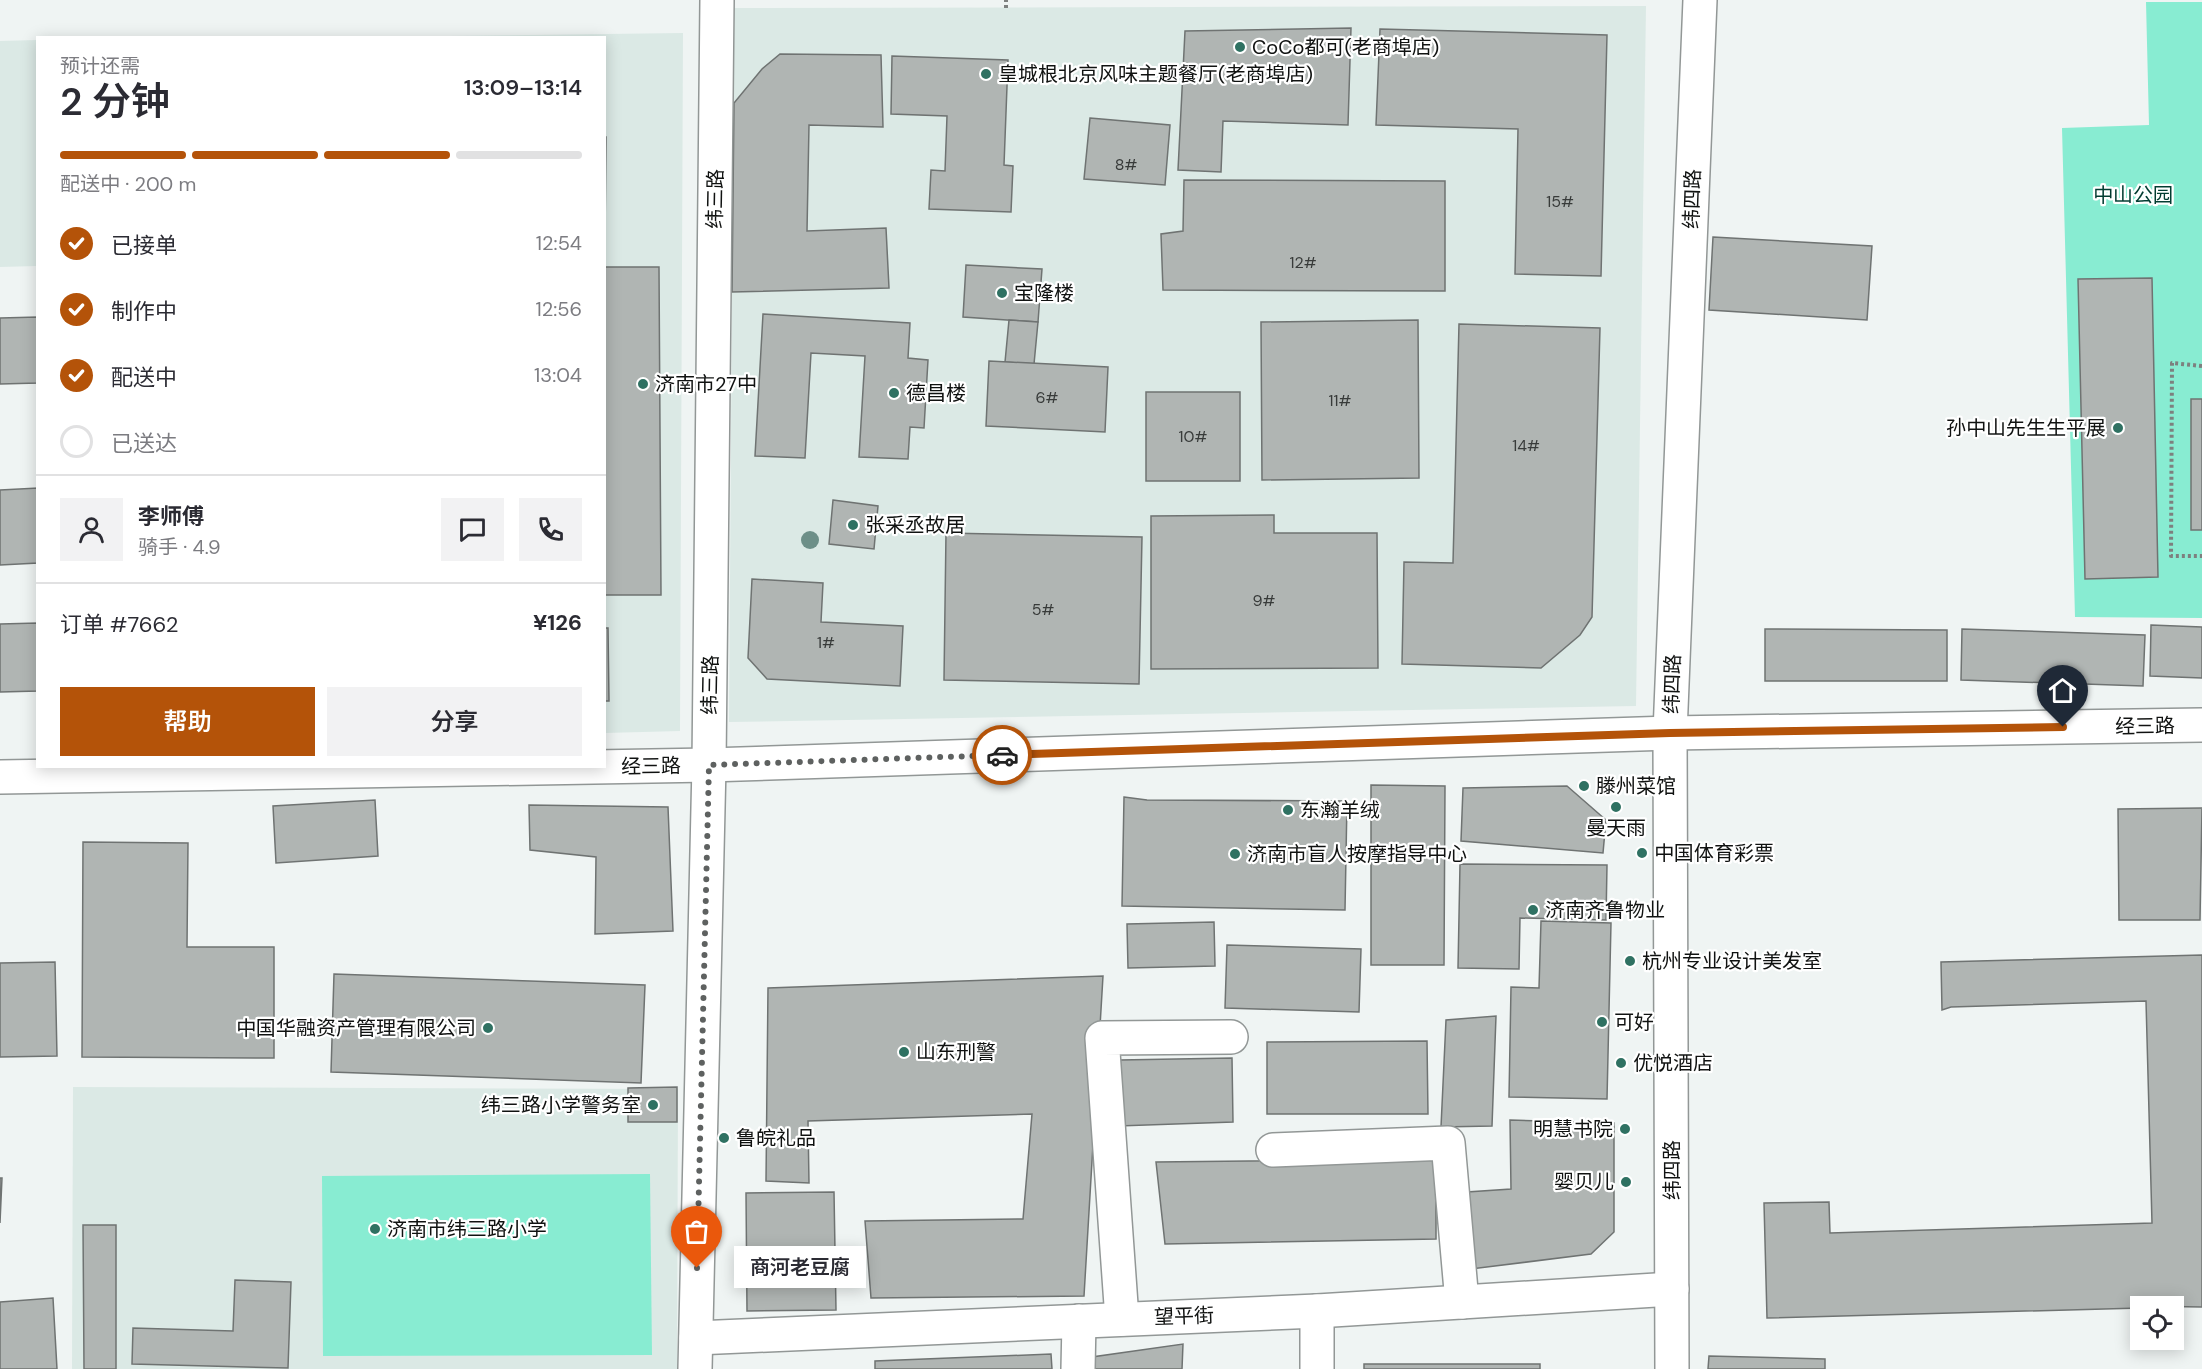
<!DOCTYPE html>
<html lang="zh">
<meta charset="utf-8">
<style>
:root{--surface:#fff;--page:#f2f2f3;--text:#2b2b33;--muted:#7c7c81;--line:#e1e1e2;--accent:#b45309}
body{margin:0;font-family:"DM Sans","Noto Sans SC",sans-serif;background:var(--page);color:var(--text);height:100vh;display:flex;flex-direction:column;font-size:22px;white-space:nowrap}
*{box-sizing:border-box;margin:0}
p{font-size:20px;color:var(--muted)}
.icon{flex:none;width:33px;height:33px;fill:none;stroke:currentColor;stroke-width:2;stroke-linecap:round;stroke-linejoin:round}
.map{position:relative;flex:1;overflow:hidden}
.drawer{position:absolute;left:36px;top:36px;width:570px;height:732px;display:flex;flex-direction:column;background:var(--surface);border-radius:0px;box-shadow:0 3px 15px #0003}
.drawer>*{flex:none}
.buttons{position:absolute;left:2130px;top:1296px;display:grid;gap:12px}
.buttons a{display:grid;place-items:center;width:54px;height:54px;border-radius:0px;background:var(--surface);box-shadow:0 3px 15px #0003;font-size:30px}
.pin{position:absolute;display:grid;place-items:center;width:51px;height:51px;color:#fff;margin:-62px -26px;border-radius:50% 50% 50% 0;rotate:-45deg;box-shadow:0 0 6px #0007}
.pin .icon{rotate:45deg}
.courier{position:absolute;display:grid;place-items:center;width:60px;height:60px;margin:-30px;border:4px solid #b45309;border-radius:50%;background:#fff;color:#222;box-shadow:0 2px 8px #0007}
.bubble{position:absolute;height:42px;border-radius:0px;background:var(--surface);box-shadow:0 3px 15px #0003;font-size:20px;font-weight:600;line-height:42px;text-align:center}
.summary em{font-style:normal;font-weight:600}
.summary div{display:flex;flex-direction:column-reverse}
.summary{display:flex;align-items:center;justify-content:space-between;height:102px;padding:0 24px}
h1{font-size:39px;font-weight:600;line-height:45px}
.bar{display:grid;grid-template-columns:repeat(4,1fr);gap:9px 6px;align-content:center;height:72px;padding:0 24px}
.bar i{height:8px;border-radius:4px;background:var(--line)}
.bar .on{background:var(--accent)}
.bar p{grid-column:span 4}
.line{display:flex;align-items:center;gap:15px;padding:0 24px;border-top:2px solid var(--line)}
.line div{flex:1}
.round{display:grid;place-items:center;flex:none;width:63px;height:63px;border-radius:0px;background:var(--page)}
ol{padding:0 24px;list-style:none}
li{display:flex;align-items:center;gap:18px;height:66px}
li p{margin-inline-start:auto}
li .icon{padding:6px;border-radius:50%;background:var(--accent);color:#fff;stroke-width:4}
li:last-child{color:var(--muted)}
li i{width:33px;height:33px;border:3px solid var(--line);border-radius:50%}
.button{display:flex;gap:12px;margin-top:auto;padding:12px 24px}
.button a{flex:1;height:69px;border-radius:0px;background:var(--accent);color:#fff;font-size:24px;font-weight:600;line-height:69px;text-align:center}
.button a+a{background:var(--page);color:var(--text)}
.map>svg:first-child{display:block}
</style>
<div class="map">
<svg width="2202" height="1369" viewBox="0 0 2202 1369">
<rect width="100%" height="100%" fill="#eff4f3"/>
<!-- built -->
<g fill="#dbe9e5">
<path d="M 1646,6 L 1636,706 L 729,722 L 734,8 Z"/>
<path d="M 683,33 L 680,731 L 605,733 L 604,38 L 287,38 Z"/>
<path d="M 37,40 L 37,266 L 0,267 L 0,41 Z"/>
<path d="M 73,1087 L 678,1089 L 677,1369 L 72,1369 Z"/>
</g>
<!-- green -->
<g fill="#88ecd2">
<path d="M 2146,2 L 2202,2 L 2202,618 L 2075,617 L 2062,128 L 2149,125 Z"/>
<path d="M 650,1174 L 652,1355 L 323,1356 L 322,1176 Z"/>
</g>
<!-- building -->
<g fill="#b0b5b3" stroke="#6f7372" stroke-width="1.5">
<path d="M 1351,28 L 1348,125 L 1223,121 L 1221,172 L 1178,170 L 1185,31 Z"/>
<path d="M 1380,29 L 1607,35 L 1601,276 L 1515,274 L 1518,129 L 1376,125 Z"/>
<path d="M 780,54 L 881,55 L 883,127 L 809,125 L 807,231 L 886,228 L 889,288 L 732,292 L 734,103 L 762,69 Z"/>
<path d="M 892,56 L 1008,60 L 1004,165 L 1013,166 L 1011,212 L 929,209 L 931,170 L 945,171 L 947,116 L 891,114 Z"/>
<path d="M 1090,118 L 1170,125 L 1165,185 L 1084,179 Z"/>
<path d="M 604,137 L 606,137 L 605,238 L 604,238 Z"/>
<path d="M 1184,180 L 1445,181 L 1445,291 L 1163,290 L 1161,234 L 1183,231 Z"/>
<path d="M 1713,237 L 1872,246 L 1867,320 L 1709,310 Z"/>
<path d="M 966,265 L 1042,269 L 1038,322 L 963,317 Z"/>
<path d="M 604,267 L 659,267 L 661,595 L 604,595 Z"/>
<path d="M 2152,278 L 2158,577 L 2085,579 L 2078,279 Z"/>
<path d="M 763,314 L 910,323 L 908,358 L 928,360 L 924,428 L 910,427 L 908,459 L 859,457 L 865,356 L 811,353 L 805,458 L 755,456 Z"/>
<path d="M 38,317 L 38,383 L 0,384 L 0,318 Z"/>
<path d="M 1009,320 L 1038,322 L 1034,364 L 1005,362 Z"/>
<path d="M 1418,320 L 1419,478 L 1262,480 L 1261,322 Z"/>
<path d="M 1459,324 L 1600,328 L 1592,617 L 1580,635 L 1541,668 L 1402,664 L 1404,562 L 1453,563 Z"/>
<path d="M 989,361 L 1108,367 L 1105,432 L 986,426 Z"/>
<rect x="1146" y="392" width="94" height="89"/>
<rect x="2191" y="399" width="11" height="131"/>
<path d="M 38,488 L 38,563 L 0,565 L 0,490 Z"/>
<path d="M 833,500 L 878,506 L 874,549 L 829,544 Z"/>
<path d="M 1274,515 L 1274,533 L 1377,533 L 1378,668 L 1151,669 L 1151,516 Z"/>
<path d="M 946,533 L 1142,537 L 1139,684 L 944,680 Z"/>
<path d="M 752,579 L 823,583 L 821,622 L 903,626 L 900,686 L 767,679 L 748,658 Z"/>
<path d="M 38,623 L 38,691 L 0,692 L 0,624 Z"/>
<path d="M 2151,625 L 2202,627 L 2202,678 L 2150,676 Z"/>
<path d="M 604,628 L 608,628 L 609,701 L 604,701 Z"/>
<path d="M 1765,629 L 1947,630 L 1947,681 L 1765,681 Z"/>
<path d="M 1962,629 L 2145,635 L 2143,686 L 1961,680 Z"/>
<path d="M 1371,785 L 1445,786 L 1444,965 L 1371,965 Z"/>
<path d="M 1567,786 L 1606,820 L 1603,853 L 1461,841 L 1463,788 Z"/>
<path d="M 1124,797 L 1147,800 L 1347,801 L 1345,910 L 1122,906 Z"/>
<path d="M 375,800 L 378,856 L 276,863 L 273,806 Z"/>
<path d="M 529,805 L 668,807 L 673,931 L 595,934 L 596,857 L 530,850 Z"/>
<path d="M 2202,808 L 2200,920 L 2119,920 L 2118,809 Z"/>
<path d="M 83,842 L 188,843 L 187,947 L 274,947 L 274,1058 L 82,1057 Z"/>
<path d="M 1460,864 L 1607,865 L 1606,920 L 1520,918 L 1519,969 L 1458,968 Z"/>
<path d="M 1541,921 L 1611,923 L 1607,1099 L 1509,1097 L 1511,987 L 1539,988 Z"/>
<path d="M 1214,922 L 1215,966 L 1128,968 L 1127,924 Z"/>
<path d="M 1227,945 L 1361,949 L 1359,1012 L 1225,1008 Z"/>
<path d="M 2202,955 L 2202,1307 L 2140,1306 L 2140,1308 L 1767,1318 L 1764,1203 L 1829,1202 L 1830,1233 L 2152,1223 L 2146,1001 L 1951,1007 L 1942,1010 L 1941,962 Z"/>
<path d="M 55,962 L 57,1056 L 0,1057 L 0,963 Z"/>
<path d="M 334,974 L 645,985 L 641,1083 L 331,1072 Z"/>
<path d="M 1103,976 L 1084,1296 L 871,1298 L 865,1221 L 1023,1219 L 1032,1114 L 808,1121 L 809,1183 L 766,1181 L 768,988 Z"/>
<path d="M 1496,1016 L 1492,1126 L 1441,1127 L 1446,1020 Z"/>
<path d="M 1427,1041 L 1428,1114 L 1267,1114 L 1267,1042 Z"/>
<path d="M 1232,1058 L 1233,1122 L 1118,1126 L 1120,1060 Z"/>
<path d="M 677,1087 L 677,1122 L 628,1122 L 628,1088 Z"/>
<path d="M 1510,1120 L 1614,1123 L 1614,1232 L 1591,1254 L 1471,1269 L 1467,1192 L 1511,1189 Z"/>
<path d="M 1436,1159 L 1436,1239 L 1165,1244 L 1156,1162 Z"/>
<path d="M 0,1178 L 2,1178 L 0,1223 Z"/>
<path d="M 834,1192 L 836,1310 L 747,1311 L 746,1193 Z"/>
<path d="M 83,1225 L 116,1225 L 116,1369 L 84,1369 Z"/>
<path d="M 235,1280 L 291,1282 L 288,1368 L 132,1364 L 133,1328 L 233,1331 Z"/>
<path d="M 53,1298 L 57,1369 L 0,1369 L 0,1302 Z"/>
<path d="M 1183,1344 L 1182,1369 L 1093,1369 L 1092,1357 Z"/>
<path d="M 1051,1354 L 1052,1369 L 875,1369 L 875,1361 Z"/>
<path d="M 1709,1356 L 1825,1359 L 1825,1369 L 1708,1369 Z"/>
<rect x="1364" y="1364" width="176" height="5"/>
</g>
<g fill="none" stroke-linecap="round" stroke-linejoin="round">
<!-- minor casing -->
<g stroke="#929796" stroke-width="36">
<g id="minor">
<path d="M 1273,1150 L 1448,1143 L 1462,1302"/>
<path d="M 1122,1319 L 1102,1038 L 1231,1037"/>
<path d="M 696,1338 L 1317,1311 L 1672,1289"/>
<path d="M 1078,1369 L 1079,1321"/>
<path d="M 1317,1369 L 1317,1311"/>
</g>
</g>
<!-- tertiary casing -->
<g stroke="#929796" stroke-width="36">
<g id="tertiary">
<path d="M 0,777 L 709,765 L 1670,733 L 2202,725"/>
<path d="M 695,1369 L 709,765 L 717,0"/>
<path d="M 1672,1369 L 1670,733 L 1700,0"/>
</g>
</g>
<!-- path -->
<g stroke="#7d807f" stroke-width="4" stroke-dasharray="3 3" stroke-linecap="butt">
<path d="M 1006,8 L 1006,0"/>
<path d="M 2202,366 L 2172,363 L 2171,556 L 2202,556"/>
</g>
<!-- minor -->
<use href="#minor" stroke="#fff" stroke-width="33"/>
<!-- tertiary -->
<use href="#tertiary" stroke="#fff" stroke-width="33"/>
</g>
<!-- trees -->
<circle fill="#6d8f88" cx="810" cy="540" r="9"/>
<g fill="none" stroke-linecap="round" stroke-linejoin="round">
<!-- done -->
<path stroke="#5e6160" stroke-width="6" stroke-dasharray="0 10.8" d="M 697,1268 L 709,765 L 1002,755"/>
<!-- route -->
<path stroke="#b45309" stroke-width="8" d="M 1002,755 L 1670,733 L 2063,727"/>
</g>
<!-- markers -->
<g fill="#2f7162" stroke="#fff" stroke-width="2">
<circle cx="1240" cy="47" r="6"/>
<circle cx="986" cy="74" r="6"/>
<circle cx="1002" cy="293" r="6"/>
<circle cx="643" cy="384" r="6"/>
<circle cx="894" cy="393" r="6"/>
<circle cx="2118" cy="428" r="6"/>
<circle cx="853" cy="525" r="6"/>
<circle cx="1584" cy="786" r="6"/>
<circle cx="1616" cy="807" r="6"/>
<circle cx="1288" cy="810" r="6"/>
<circle cx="1642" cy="853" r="6"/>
<circle cx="1235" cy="854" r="6"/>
<circle cx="1533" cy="910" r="6"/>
<circle cx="1630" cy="961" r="6"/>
<circle cx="1602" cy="1022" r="6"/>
<circle cx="488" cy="1028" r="6"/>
<circle cx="904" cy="1052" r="6"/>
<circle cx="1621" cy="1063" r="6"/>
<circle cx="653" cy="1105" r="6"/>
<circle cx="1625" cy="1129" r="6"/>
<circle cx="724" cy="1138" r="6"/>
<circle cx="1626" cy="1182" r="6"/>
<circle cx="375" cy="1229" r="6"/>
</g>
<g text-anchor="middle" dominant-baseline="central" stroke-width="4.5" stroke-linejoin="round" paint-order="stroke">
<!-- number labels -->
<g font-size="16" fill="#383b3a">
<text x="1126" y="164">8#</text>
<text x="1560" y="201">15#</text>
<text x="1303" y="262">12#</text>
<text x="1047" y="397">6#</text>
<text x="1340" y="400">11#</text>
<text x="1193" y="436">10#</text>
<text x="1526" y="445">14#</text>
<text x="1264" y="600">9#</text>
<text x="1043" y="609">5#</text>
<text x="826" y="642">1#</text>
</g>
<!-- poi labels -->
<g font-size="20" fill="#101211" stroke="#fff" text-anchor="start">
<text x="1252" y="47">CoCo都可(老商埠店)</text>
<text x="998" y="74">皇城根北京风味主题餐厅(老商埠店)</text>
<text x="1014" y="293">宝隆楼</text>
<text x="655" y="384">济南市27中</text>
<text x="906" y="393">德昌楼</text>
<text x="2106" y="428" text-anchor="end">孙中山先生生平展</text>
<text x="865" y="525">张采丞故居</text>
<text x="1596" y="786">滕州菜馆</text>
<text x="1300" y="810">东瀚羊绒</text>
<text x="1616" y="828" text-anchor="middle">曼天雨</text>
<text x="1654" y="853">中国体育彩票</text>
<text x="1247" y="854">济南市盲人按摩指导中心</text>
<text x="1545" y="910">济南齐鲁物业</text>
<text x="1642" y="961">杭州专业设计美发室</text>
<text x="1614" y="1022">可好</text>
<text x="476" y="1028" text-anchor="end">中国华融资产管理有限公司</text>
<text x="916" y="1052">山东刑警</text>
<text x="1633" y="1063">优悦酒店</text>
<text x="641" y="1105" text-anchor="end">纬三路小学警务室</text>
<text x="1613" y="1129" text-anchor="end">明慧书院</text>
<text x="736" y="1138">鲁皖礼品</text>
<text x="1614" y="1182" text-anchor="end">婴贝儿</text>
<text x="387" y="1229">济南市纬三路小学</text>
</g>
<!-- park labels -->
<g font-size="20" fill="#023c31" stroke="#fff">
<text x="2133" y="195">中山公园</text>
</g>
<!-- street labels -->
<g font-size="20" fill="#101211" stroke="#fff">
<text transform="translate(715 199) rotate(-89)">纬三路</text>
<text transform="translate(1692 199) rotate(-88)">纬四路</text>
<text transform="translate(1672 684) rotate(-88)">纬四路</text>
<text transform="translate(710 685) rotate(-89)">纬三路</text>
<text transform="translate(2145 726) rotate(-1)">经三路</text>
<text transform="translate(651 766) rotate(-1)">经三路</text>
<text transform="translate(1672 1170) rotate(-90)">纬四路</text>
<text transform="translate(1184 1316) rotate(-2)">望平街</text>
</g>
</g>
</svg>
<div class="buttons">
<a><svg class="icon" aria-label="locate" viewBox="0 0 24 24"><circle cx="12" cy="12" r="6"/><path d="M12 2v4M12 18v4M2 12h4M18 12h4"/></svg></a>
</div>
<div class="pin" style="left:697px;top:1268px;background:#ea580c"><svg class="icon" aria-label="bag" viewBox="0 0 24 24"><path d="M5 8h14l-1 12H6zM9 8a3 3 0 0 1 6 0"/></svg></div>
<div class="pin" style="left:2063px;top:727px;background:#1f2937"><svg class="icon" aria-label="home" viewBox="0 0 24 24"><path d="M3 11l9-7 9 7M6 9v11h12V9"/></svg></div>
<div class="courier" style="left:1002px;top:755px"><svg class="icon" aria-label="car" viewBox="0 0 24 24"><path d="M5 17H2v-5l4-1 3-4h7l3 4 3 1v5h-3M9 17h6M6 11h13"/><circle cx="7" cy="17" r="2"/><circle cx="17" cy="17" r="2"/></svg></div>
<div class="bubble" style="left:734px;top:1246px;width:132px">商河老豆腐</div>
<section class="drawer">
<div class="summary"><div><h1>2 分钟</h1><p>预计还需</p></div><em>13:09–13:14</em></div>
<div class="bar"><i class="on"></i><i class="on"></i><i class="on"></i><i></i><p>配送中 · 200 m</p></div>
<ol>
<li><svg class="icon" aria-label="check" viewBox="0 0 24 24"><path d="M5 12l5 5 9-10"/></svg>已接单<p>12:54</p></li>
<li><svg class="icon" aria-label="check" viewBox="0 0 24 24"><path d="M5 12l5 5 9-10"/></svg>制作中<p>12:56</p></li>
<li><svg class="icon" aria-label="check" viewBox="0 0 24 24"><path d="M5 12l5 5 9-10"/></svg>配送中<p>13:04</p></li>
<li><i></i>已送达</li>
</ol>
<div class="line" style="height:108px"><a class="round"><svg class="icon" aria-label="person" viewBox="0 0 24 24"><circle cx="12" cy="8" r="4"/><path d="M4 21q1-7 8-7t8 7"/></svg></a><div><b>李师傅</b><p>骑手 · 4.9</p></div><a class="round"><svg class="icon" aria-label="chat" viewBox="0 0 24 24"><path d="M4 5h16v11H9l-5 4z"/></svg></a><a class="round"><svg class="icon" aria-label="phone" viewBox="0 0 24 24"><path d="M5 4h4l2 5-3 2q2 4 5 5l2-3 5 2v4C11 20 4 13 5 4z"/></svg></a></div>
<div class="line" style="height:78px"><div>订单 #7662</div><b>¥126</b></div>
<div class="button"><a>帮助</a><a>分享</a></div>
</section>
</div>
